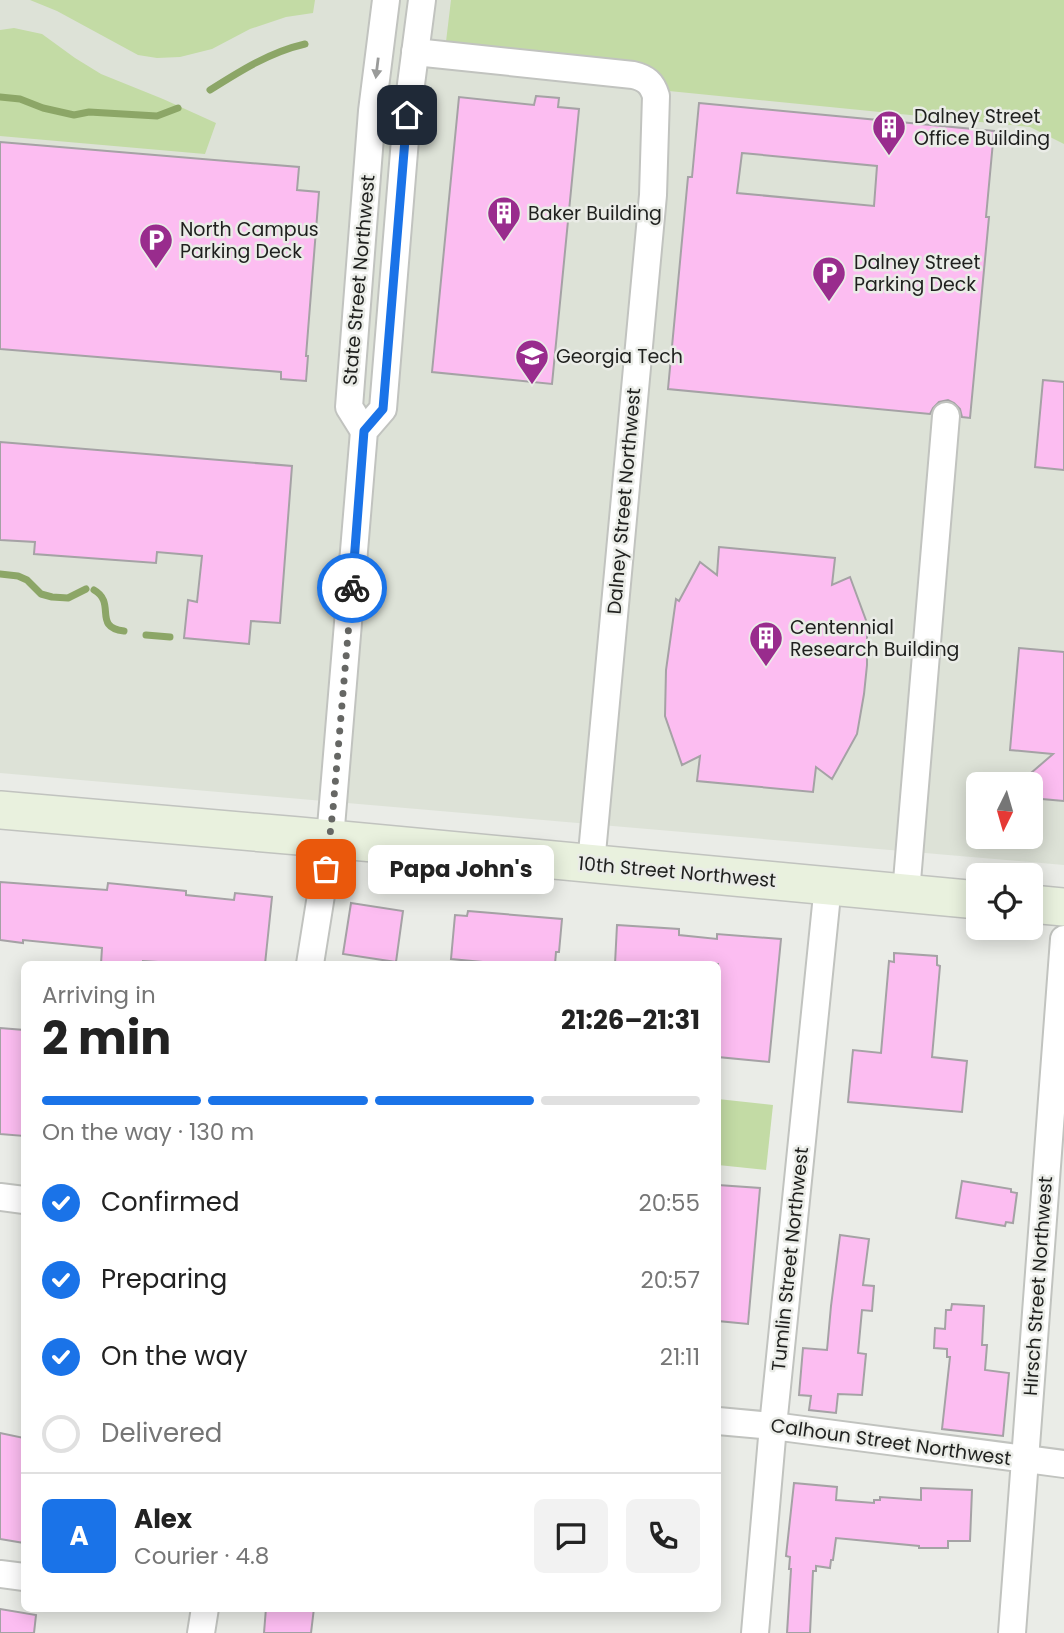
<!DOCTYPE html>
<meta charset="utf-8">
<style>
:root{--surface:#fff;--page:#f2f2f2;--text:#222;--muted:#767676;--line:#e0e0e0;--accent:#1a73e8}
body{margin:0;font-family:Poppins,sans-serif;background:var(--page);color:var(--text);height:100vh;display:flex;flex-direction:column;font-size:26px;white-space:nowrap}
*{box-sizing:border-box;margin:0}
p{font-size:23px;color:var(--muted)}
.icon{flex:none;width:38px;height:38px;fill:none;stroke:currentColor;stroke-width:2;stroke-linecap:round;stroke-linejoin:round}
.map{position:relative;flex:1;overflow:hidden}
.drawer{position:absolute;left:21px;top:961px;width:700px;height:651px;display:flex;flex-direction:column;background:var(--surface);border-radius:10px;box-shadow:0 4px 18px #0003}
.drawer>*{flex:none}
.needle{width:46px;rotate:185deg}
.buttons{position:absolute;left:966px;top:772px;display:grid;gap:14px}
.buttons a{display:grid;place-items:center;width:77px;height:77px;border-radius:10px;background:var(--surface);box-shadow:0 4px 18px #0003;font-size:35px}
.pin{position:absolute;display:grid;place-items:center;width:60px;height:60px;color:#fff;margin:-30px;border-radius:14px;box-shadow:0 4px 10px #0006}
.courier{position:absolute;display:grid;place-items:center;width:70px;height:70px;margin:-35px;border:5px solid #1a73e8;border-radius:50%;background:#fff;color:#222;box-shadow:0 2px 9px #0007}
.bubble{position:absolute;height:49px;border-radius:10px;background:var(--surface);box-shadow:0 4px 18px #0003;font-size:23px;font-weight:700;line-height:49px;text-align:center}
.summary em{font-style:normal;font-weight:700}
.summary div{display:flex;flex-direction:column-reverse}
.summary{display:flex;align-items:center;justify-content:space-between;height:119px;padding:0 21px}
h1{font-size:46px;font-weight:700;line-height:52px}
.bar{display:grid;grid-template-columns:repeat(4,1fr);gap:10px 7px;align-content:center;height:84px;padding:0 21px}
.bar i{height:9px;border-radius:5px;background:var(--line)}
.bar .current{background:var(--accent)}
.bar p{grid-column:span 4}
.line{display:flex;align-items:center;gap:18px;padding:0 21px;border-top:2px solid var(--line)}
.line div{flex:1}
.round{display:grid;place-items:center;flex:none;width:74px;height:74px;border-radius:10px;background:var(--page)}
ol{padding:0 21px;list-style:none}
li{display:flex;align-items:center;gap:21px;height:77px}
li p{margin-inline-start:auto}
li .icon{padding:7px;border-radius:50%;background:var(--accent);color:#fff;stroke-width:4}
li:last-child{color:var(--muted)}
li i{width:38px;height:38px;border:4px solid var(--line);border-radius:50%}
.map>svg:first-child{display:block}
</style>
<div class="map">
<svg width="1064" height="1633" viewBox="0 0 1064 1633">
<rect width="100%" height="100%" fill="#eaece7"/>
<!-- built -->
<path fill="#dde2d7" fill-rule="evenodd" d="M 0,0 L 1064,0 L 1064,865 L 0,773 ZM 978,784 L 1031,784 L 1031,836 L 978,836 Z"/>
<!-- green -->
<g fill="#c3dba5">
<path d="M 30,0 L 315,0 L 313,13 L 286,17 L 250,29 L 212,49 L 180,57 L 157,58 L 138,55 L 57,11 Z"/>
<path d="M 451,0 L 1064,0 L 1064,144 L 1030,127 L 669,91 L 666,85 L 445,50 Z"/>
<path d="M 14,28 L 42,34 L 75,58 L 101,74 L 163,99 L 216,123 L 205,154 L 0,136 L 0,30 Z"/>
<path d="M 718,1099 L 773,1105 L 766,1170 L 718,1165 Z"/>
</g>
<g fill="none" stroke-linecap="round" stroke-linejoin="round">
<!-- stream -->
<g stroke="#8ca667" stroke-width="7">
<path d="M 210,90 C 240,71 270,52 305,44"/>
<path d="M 0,97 L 20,99 L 43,108 L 74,115 L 89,112 L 157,116 L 178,108"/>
<path d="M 0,574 L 18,576 L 27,580 L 41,594 L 52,597 L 68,598 L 86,589"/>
<path d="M 94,590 C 117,603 92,627 124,631"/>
<path d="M 146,635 L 170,637"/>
</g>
</g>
<!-- building -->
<g fill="#fcbdf1" stroke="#a5a2a5" stroke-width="2" fill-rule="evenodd">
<path d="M 536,96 L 559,98 L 558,107 L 579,109 L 552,384 L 432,372 L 459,97 L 534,105 Z"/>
<path d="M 699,103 L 994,131 L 986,217 L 989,217 L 970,418 L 962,417 L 960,409 L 954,403 L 948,400 L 939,402 L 933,408 L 930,414 L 668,389 L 688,177 L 692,177 ZM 742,153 L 877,166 L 874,206 L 737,193 Z"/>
<path d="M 0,142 L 299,167 L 297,190 L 319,192 L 306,356 L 308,356 L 306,381 L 281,379 L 281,372 L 0,349 Z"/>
<path d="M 1043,380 L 1064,382 L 1064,470 L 1035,467 Z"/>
<path d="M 0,442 L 292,466 L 280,623 L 251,621 L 249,644 L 184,638 L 188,600 L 197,602 L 202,556 L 157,552 L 156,563 L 34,554 L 35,542 L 0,540 Z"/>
<path d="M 719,547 L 835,558 L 832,585 L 850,577 L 867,623 L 867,665 L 864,694 L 857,734 L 832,779 L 816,767 L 813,792 L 697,781 L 700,756 L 682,765 L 665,716 L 666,670 L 676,599 L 679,601 L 700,562 L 717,575 Z"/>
<path d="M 1019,648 L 1064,652 L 1064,801 L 1031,798 L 1031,773 L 1053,754 L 1010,750 Z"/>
<path d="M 0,882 L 107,890 L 108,883 L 186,891 L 186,895 L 234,900 L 235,893 L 272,897 L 265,964 L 191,964 L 143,961 L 143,964 L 101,964 L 102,948 L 23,940 L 23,943 L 0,940 Z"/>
<path d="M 351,903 L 403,911 L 396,962 L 343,954 Z"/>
<path d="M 468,911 L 562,919 L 559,952 L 556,952 L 555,964 L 504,964 L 451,959 L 455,915 L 467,916 Z"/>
<path d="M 617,925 L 679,929 L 679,935 L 717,939 L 717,934 L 781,939 L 769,1062 L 718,1057 L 718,964 L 615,964 Z"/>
<path d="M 894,953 L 937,956 L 937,965 L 940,966 L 932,1057 L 967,1061 L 962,1112 L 848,1102 L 853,1050 L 881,1053 L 889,961 L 894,962 Z"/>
<path d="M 0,1028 L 24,1030 L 24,1136 L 0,1134 Z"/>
<path d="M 962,1181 L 1011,1189 L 1011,1192 L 1017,1193 L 1013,1223 L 1006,1222 L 1005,1226 L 956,1218 Z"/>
<path d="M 718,1185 L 760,1188 L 748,1324 L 718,1321 Z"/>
<path d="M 840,1235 L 869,1239 L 863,1285 L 874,1286 L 872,1311 L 862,1310 L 858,1353 L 866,1354 L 862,1395 L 838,1394 L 836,1413 L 809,1410 L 811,1396 L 799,1395 L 803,1348 L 827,1350 L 831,1306 Z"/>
<path d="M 952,1304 L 984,1306 L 982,1345 L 987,1345 L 985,1370 L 1009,1373 L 1003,1436 L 942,1429 L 950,1357 L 947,1357 L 947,1349 L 934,1348 L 935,1328 L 945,1329 L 946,1310 L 951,1310 Z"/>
<path d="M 0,1433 L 24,1438 L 24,1543 L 0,1539 Z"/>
<path d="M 794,1483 L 837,1487 L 836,1500 L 874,1503 L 874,1500 L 880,1500 L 880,1497 L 921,1500 L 921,1488 L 972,1490 L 970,1541 L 948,1541 L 948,1548 L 919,1548 L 919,1546 L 836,1538 L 833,1560 L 831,1560 L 830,1568 L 816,1566 L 816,1571 L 813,1571 L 810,1633 L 787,1633 L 791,1569 L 789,1569 L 790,1557 L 786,1556 Z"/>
<path d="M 266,1608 L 314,1608 L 311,1633 L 264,1633 Z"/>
<path d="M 0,1609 L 36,1615 L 34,1633 L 0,1633 Z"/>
</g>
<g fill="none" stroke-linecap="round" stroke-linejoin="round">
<!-- minor casing -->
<g stroke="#c1c3bf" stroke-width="30">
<g id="minor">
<path d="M 415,52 L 633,75 C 646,78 652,83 656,96 L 653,195 L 591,864"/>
<path d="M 364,431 L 349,407 L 372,111 L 386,0"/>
<path d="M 906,893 L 946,416"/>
<path d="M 310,964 L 330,839 L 364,431 L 383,409 L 407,115 L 422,0"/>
<path d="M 0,1197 L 24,1200"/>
<path d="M 718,1421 L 773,1426 L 1064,1464"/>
<path d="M 0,1574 L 24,1577"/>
<path d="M 201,1633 L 205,1608"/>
<path d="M 755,1633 L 773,1426 L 828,885"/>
<path d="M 1012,1633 L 1064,939"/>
</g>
</g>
<!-- secondary casing -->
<g stroke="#c1c3bf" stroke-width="40">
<g id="secondary">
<path d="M 0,810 L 299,836 L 978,900"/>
<path d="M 1031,904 L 1064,907"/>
</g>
</g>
<!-- minor -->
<use href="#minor" stroke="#fff" stroke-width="26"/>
<!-- secondary -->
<use href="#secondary" stroke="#e9f1de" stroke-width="37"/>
</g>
<!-- one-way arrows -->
<defs><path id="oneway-solid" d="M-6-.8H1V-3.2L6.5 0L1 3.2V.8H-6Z" transform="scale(1.75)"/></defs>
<use fill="#9a9b9a" href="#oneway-solid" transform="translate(377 68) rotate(97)"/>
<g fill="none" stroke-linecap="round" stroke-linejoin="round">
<!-- done -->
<path stroke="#666764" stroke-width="7" stroke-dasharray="0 12.6" d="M 326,869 L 333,809 L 352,588"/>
<!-- route -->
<path stroke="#1a73e8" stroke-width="9" d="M 352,588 L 364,431 L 383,409 L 407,115"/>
</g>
<!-- icons -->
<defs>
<g id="building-pin" transform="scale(1.75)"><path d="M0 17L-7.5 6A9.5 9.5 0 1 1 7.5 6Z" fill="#992c8d" stroke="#eaece7"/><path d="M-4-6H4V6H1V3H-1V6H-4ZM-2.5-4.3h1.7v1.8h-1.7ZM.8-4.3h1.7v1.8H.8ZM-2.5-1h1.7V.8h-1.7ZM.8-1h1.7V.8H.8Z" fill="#fff"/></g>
<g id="parking-pin" transform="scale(1.75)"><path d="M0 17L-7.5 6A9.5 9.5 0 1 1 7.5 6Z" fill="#992c8d" stroke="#eaece7"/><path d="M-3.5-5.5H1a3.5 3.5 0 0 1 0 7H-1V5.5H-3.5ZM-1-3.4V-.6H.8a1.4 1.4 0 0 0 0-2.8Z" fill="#fff"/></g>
<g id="university-pin" transform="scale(1.75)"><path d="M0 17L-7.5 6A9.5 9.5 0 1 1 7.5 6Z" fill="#992c8d" stroke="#eaece7"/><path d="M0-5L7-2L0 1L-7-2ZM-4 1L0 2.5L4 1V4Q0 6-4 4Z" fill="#fff"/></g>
</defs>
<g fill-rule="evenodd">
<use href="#building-pin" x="889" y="127"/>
<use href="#building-pin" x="504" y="213"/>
<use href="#parking-pin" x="156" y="240"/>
<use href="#parking-pin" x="829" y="273"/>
<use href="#university-pin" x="532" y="356"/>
<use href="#building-pin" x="766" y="638"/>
</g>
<g text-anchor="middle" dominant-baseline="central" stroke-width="5" stroke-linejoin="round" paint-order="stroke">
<!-- poi labels -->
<g font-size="19" fill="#1f201e" stroke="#eaece7" text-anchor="start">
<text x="914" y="116">Dalney Street<tspan x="914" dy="22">Office Building</tspan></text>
<text x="528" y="213">Baker Building</text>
<text x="180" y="229">North Campus<tspan x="180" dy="22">Parking Deck</tspan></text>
<text x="854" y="262">Dalney Street<tspan x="854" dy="22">Parking Deck</tspan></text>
<text x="556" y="356">Georgia Tech</text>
<text x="790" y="627">Centennial<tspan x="790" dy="22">Research Building</tspan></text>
</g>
<!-- street labels -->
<g font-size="19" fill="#1f201e" stroke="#eaece7">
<text transform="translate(359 280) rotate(-85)">State Street Northwest</text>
<text transform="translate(624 501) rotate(-85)">Dalney Street Northwest</text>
<text transform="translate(677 872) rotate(5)">10th Street Northwest</text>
<text transform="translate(790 1259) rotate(-84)">Tumlin Street Northwest</text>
<text transform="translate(1038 1286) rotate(-86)">Hirsch Street Northwest</text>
<text transform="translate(891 1442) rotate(8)">Calhoun Street Northwest</text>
</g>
</g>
</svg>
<div class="buttons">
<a><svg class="needle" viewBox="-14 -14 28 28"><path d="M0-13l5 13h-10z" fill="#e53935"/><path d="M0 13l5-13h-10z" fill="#767676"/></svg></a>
<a><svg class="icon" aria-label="locate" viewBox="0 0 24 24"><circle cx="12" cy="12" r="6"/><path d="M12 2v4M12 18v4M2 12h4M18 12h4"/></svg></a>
</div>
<div class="pin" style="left:326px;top:869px;background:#ea580c"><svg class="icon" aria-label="bag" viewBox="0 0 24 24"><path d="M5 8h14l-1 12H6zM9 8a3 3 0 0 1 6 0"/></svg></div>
<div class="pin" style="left:407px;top:115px;background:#1f2937"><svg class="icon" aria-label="home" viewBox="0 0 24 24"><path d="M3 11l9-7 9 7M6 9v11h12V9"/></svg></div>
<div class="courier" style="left:352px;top:588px"><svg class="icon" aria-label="bike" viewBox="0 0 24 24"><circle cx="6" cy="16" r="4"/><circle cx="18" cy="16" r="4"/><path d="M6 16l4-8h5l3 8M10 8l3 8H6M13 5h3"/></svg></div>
<div class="bubble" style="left:368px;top:845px;width:186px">Papa John's</div>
<section class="drawer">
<div class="summary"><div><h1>2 min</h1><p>Arriving in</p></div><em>21:26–21:31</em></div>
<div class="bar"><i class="current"></i><i class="current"></i><i class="current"></i><i></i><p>On the way · 130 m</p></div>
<ol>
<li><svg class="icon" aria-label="check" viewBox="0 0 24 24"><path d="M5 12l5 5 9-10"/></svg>Confirmed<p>20:55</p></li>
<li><svg class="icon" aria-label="check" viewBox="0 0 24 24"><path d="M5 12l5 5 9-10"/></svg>Preparing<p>20:57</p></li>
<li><svg class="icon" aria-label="check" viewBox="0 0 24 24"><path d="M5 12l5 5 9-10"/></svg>On the way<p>21:11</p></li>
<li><i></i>Delivered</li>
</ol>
<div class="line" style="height:126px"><b class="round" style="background:var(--accent);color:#fff">A</b><div><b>Alex</b><p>Courier · 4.8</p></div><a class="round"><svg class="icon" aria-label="chat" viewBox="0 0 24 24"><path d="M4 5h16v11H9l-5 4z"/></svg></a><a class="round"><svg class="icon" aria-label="phone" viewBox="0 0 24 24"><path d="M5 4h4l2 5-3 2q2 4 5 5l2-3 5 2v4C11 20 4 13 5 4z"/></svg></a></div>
</section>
</div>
